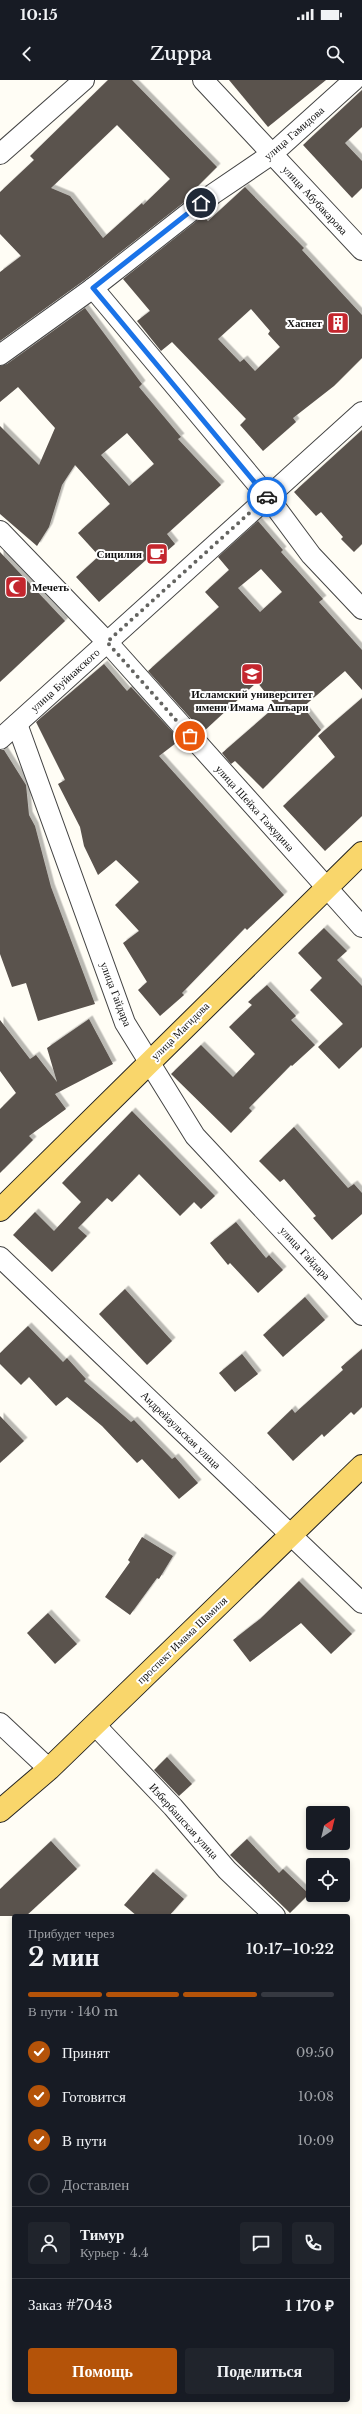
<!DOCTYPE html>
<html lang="ru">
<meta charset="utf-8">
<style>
:root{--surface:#171b24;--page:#20242c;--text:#f1f3f6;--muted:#9ea1a6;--line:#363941;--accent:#b45309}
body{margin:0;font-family:"Libre Baskerville",serif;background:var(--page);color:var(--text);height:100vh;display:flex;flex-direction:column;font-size:15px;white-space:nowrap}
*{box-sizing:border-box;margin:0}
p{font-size:13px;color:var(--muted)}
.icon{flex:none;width:22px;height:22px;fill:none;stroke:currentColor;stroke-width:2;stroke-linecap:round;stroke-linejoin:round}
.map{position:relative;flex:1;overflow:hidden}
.panel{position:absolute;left:12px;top:1834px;width:338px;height:488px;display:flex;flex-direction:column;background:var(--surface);border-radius:4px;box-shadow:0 2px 6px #0003}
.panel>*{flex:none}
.needle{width:26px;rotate:35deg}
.fabs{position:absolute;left:306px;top:1726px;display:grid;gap:8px}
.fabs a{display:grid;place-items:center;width:44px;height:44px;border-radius:4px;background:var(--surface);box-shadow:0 2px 6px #0003;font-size:20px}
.pin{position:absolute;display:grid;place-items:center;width:34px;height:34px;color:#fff;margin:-17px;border:2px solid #fff;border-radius:50%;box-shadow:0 1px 4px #0007}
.courier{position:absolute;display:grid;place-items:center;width:40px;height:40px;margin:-20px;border:3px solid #1a73e8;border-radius:50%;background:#fff;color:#222;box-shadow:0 1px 5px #0007}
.head em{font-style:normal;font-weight:600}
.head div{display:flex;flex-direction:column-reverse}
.head{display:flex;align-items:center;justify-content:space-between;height:68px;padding:0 16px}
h1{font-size:26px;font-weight:600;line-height:30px}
.bar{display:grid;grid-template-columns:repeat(4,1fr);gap:6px 4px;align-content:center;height:48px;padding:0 16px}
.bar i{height:5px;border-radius:3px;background:var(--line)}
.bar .current{background:var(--accent)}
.bar p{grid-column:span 4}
.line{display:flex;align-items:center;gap:10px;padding:0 16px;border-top:1px solid var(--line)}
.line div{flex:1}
.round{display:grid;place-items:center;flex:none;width:42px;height:42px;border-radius:4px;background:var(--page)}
ol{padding:0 16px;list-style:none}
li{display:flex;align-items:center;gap:12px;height:44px}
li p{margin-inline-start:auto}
li .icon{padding:4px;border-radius:50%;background:var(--accent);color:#fff;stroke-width:4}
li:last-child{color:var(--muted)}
li i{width:22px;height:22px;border:2px solid var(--line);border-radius:50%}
.button{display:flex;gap:8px;margin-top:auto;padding:8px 16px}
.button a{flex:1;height:46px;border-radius:4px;background:var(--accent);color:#fff;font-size:16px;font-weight:600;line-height:46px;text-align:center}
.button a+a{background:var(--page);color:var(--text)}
.status{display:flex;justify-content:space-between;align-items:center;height:28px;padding:0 20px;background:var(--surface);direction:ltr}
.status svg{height:11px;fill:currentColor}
header{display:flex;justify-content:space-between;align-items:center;height:52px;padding:0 16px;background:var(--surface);font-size:18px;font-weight:600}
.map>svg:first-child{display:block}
</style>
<div class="status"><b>10:15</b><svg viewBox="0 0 49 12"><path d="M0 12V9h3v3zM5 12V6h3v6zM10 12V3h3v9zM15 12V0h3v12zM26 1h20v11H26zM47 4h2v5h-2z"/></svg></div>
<header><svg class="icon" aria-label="back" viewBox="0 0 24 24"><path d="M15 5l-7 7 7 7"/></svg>Zuppa<svg class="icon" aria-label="search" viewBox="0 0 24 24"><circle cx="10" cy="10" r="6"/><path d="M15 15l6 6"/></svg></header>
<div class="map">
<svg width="362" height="2334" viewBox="0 0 362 2334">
<defs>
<filter id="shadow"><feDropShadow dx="3.5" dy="-3.5" stdDeviation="0" flood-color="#0004"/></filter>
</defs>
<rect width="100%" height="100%" fill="#fffdf5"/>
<!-- building -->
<g fill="#5a524d" fill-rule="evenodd" filter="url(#shadow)">
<path d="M 108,0 L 132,0 L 217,87 L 186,118 L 187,120 L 86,199 L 0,261 L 0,192 L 21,176 L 0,154 L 0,112 L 34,80 L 30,76 ZM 117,45 L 170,99 L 143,125 L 142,123 L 103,158 L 70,116 L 51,108 Z"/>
<path d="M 229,0 L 326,0 L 268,47 Z"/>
<path d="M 362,10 L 362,47 L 345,63 L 362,81 L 362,108 L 352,118 L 303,65 Z"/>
<path d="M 245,107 L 304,168 L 302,170 L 362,235 L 362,278 L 334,306 L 293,338 L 296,342 L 263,371 L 240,345 L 246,339 L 172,262 L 161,271 L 137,241 L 150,231 L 123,199 L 203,136 L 208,141 ZM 251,229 L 270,251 L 268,254 L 280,267 L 255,291 L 244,279 L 240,282 L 218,259 Z"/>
<path d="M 85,228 L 142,304 L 139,307 L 181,357 L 178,359 L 221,405 L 167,454 L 175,464 L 152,484 L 147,479 L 99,522 L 76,497 L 99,476 L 78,453 L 110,424 L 75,385 L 62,405 L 49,447 L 37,466 L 0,434 L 0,346 L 39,385 L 55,348 L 18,307 L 0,322 L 0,286 L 7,284 ZM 127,353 L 154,384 L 129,406 L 101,375 Z"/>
<path d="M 362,350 L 362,464 L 354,472 L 341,459 L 343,457 L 321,432 L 316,436 L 294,412 Z"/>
<path d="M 258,441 L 283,470 L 281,472 L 323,519 L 319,522 L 362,570 L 362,610 L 345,591 L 303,627 L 321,650 L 263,709 L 235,681 L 231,684 L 222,673 L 276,626 L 257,602 L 203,652 L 148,591 L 219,527 L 205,512 L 229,490 L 218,477 ZM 261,489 L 282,512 L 260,532 L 238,508 Z"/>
<path d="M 0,472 L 65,541 L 0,602 Z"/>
<path d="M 104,584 L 127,611 L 131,607 L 180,660 L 159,676 L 284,815 L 247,850 L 245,848 L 182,913 L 184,915 L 160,936 L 138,910 L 147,902 L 123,863 L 139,851 L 115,825 L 139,802 L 116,780 L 98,795 L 84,766 L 80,747 L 58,704 L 65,700 L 36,642 Z"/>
<path d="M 362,618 L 362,736 L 325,771 L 283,726 L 335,677 L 318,656 Z"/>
<path d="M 0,670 L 4,670 L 26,705 L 29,735 L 35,746 L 51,807 L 95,924 L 38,941 L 26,903 L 12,907 L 0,874 Z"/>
<path d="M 324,848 L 347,871 L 337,880 L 362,906 L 362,967 L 339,989 L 318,967 L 343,944 L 310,910 L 322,898 L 298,873 Z"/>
<path d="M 267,905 L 296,936 L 291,940 L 315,965 L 292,986 L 291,985 L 249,1028 L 252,1031 L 231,1053 L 171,994 L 201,965 L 233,997 L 255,974 L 229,947 L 252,925 L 248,922 Z"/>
<path d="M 89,939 L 113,984 L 55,1014 L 66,1029 L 29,1056 L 33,1060 L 0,1093 L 0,1029 L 16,1013 L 0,991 L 0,940 L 30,979 L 36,975 L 57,1002 L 47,968 Z"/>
<path d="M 132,1031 L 215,1116 L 201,1129 L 194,1122 L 180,1136 L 139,1094 L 112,1122 L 107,1118 L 78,1148 L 87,1156 L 52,1192 L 13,1155 L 35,1132 L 54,1151 L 81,1122 L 62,1103 Z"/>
<path d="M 294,1047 L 348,1108 L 354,1104 L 362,1113 L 362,1134 L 332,1160 L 313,1138 L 316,1136 L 284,1099 L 280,1102 L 259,1081 Z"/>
<path d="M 236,1142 L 266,1178 L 269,1175 L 283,1190 L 258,1213 L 230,1183 L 228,1185 L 210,1163 Z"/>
<path d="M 125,1209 L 172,1261 L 147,1285 L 99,1234 Z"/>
<path d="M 305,1217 L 325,1240 L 283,1277 L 263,1255 Z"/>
<path d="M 28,1246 L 63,1282 L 67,1278 L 86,1299 L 84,1301 L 131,1342 L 134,1340 L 172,1379 L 175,1377 L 198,1403 L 179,1419 L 142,1379 L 137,1383 L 102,1346 L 67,1317 L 56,1326 L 29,1297 L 21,1305 L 0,1284 L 0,1273 Z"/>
<path d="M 362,1269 L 362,1327 L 354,1335 L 351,1332 L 324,1357 L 322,1354 L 293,1381 L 267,1353 L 292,1329 L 295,1333 L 343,1290 L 341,1287 Z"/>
<path d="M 242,1274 L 258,1294 L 235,1312 L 219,1293 Z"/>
<path d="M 0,1336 L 24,1361 L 0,1383 Z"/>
<path d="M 142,1457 L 173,1476 L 159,1499 L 157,1498 L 130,1535 L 105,1517 L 130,1482 L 128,1480 Z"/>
<path d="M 299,1501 L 352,1554 L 331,1574 L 301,1543 L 250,1582 L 233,1560 L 260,1539 Z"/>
<path d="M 48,1533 L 77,1564 L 55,1584 L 27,1553 Z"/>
<path d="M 167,1677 L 192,1704 L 179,1716 L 154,1690 Z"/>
<path d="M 247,1759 L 279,1793 L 283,1789 L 309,1814 L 290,1833 L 230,1775 Z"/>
<path d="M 51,1761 L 77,1789 L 26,1836 L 0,1836 L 0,1809 Z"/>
<path d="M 153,1792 L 184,1819 L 169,1836 L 137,1836 L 124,1825 Z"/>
</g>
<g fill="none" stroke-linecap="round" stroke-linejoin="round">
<!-- minor casing -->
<g stroke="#444" stroke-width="22">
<g id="minor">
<path d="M 203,0 L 362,170"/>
<path d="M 0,74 L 84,0"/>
<path d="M 93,208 L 268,417 L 311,475 L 362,529"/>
<path d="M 0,275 L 93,208 L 213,114 L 272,74 L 354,0"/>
<path d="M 0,451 L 107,562 L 362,847"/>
<path d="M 17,644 L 125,943 L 195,1056 L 362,1235"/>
<path d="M 0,659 L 362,332"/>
<path d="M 0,1177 L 362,1523"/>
<path d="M 0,1643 L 49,1689"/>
<path d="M 95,1645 L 173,1727 L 227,1790 L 275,1836"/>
</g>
</g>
<!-- major casing -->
<g stroke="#222" stroke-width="24">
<g id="major">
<path d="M 0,1130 L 362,773"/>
<path d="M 0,1731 L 49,1689 L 362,1386"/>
</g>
</g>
<!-- minor -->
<use href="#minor" stroke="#fff" stroke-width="20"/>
<!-- major -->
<use href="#major" stroke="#f9d66b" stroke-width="22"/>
</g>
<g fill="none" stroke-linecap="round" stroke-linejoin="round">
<!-- done -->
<path stroke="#646461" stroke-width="4" stroke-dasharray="0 7.2" d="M 190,656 L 107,562 L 267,417"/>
<!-- route -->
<path stroke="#1a73e8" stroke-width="5" d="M 201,123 L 93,208 L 267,417"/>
</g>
<!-- icons -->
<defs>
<g id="building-square" transform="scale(1.15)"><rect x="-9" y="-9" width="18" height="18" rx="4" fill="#c4262e" stroke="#fff"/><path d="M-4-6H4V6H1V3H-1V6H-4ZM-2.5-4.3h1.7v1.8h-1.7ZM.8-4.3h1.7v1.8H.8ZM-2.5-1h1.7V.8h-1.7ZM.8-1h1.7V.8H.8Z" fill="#fff"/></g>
<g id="cafe-square" transform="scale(1.15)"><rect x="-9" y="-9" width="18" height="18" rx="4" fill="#c4262e" stroke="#fff"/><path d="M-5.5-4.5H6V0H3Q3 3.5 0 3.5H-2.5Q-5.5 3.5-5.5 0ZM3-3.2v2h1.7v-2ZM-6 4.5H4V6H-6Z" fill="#fff"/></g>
<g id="mosque-square" transform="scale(1.15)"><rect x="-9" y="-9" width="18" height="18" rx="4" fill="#c4262e" stroke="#fff"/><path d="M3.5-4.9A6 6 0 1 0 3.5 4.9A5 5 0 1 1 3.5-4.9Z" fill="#fff"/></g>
<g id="university-square" transform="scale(1.15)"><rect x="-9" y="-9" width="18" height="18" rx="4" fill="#c4262e" stroke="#fff"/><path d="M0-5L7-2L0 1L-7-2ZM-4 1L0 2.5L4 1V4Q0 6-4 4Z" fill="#fff"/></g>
</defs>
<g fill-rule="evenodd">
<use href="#building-square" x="338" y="243"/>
<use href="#cafe-square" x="157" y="474"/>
<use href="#mosque-square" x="16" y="507"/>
<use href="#university-square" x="252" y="594"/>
</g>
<g text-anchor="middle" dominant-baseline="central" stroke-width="4" stroke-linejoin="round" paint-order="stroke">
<!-- street labels -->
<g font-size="11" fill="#111" stroke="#fff">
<text transform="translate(294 53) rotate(-41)">улица Гамидова</text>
<text transform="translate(315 120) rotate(47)">улица Абубакарова</text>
<text transform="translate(65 600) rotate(-42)">улица Буйнакского</text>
<text transform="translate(255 728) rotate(48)">улица Шейха Тажудина</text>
<text transform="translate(116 914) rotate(69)">улица Гайдара</text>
<text transform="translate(180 951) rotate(-45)">улица Магидова</text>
<text transform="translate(305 1173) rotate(47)">улица Гайдара</text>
<text transform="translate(181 1350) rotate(44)">Андрейаульская улица</text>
<text transform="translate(182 1560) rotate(-44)">проспект Имама Шамиля</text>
<text transform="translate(184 1741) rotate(48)">Избербашская улица</text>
</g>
<!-- poi labels -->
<g font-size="11" font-weight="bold" fill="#111" stroke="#fff" text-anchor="end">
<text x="322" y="243">Хаснет</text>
<text x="142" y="474">Сицилия</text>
<text x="32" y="507" text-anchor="start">Мечеть</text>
<text x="252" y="614" text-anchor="middle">Исламский университет<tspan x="252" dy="13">имени Имама Ашъари</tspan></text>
</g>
</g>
</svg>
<div class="fabs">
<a><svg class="needle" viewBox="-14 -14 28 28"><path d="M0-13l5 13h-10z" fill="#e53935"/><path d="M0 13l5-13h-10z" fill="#9ea1a6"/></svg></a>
<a><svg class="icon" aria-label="locate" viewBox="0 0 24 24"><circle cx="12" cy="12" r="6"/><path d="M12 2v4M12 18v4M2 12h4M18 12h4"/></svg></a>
</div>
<div class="pin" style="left:190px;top:656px;background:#ea580c"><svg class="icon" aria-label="bag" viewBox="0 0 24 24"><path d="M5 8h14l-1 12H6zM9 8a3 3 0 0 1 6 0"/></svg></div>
<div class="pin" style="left:201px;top:123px;background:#1f2937"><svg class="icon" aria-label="home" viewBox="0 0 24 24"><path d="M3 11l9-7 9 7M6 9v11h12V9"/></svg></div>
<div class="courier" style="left:267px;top:417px"><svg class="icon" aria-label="car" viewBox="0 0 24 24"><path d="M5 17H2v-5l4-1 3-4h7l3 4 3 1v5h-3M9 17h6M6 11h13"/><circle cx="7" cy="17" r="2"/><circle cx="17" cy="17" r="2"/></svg></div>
<section class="panel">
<div class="head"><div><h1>2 мин</h1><p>Прибудет через</p></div><em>10:17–10:22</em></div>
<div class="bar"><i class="current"></i><i class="current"></i><i class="current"></i><i></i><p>В пути · 140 m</p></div>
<ol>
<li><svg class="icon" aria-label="check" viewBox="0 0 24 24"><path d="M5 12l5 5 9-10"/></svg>Принят<p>09:50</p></li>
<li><svg class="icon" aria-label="check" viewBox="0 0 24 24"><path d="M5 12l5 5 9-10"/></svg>Готовится<p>10:08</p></li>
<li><svg class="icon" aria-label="check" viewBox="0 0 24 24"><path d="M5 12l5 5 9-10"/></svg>В пути<p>10:09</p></li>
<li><i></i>Доставлен</li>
</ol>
<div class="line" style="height:72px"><a class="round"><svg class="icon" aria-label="person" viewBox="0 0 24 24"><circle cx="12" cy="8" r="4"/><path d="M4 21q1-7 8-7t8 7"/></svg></a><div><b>Тимур</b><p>Курьер · 4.4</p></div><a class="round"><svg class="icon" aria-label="chat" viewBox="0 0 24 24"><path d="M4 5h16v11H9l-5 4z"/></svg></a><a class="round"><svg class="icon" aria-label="phone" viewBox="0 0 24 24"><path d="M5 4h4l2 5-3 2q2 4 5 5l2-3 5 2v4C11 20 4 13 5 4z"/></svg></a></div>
<div class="line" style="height:52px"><div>Заказ #7043</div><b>1 170 ₽</b></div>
<div class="button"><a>Помощь</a><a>Поделиться</a></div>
</section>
</div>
